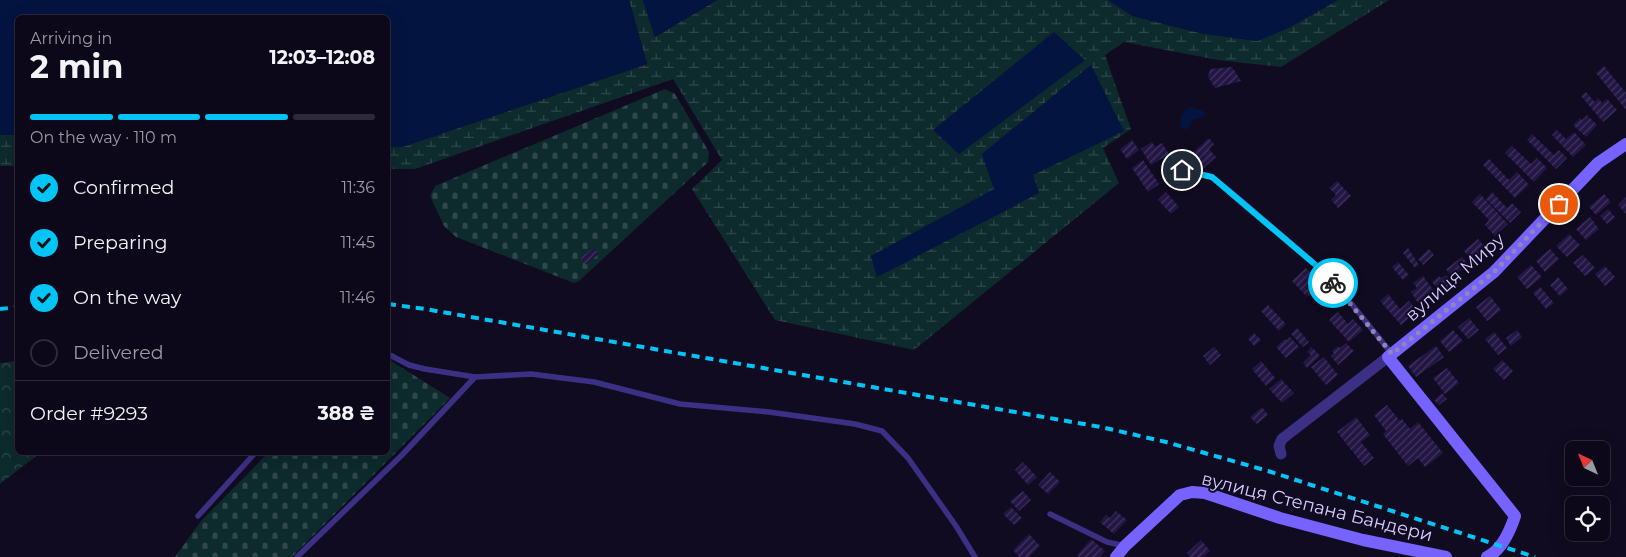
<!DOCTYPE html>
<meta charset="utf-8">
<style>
:root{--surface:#0d0819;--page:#1b1626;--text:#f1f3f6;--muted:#9a9aa2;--line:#2d2938;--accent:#00c5f6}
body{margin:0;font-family:Montserrat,sans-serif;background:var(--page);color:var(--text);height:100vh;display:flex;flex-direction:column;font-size:19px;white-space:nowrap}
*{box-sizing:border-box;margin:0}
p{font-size:16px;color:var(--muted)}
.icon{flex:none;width:28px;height:28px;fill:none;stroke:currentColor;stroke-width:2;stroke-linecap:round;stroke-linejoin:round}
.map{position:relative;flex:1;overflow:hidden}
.drawer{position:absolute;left:15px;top:15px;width:375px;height:440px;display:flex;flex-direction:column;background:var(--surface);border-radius:8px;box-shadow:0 5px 20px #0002,0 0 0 1px var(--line)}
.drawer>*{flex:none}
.needle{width:32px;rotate:317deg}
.fabs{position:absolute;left:1565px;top:441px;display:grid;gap:10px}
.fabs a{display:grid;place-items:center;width:45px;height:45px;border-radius:8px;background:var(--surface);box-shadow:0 5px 20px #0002,0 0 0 1px var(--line);font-size:25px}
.pin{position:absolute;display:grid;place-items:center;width:42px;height:42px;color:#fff;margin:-21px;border:2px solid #fff;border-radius:50%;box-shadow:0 1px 5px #0007}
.courier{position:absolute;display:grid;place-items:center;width:50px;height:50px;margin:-25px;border:4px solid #00c5f6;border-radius:50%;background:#fff;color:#222;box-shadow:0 1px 6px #0007}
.headline em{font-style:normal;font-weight:700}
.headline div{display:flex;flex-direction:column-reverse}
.headline{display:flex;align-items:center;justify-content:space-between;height:85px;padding:0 15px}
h1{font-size:32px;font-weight:700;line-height:38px}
.bar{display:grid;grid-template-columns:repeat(4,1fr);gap:8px 5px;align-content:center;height:60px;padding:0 15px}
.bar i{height:6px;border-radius:4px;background:var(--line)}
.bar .active{background:var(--accent)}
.bar p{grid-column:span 4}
.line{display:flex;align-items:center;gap:12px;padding:0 15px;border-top:1px solid var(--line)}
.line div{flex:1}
ol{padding:0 15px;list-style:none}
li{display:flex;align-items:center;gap:15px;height:55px}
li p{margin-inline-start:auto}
li .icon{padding:5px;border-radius:50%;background:var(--accent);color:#111;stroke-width:4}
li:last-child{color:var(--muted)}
li i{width:28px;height:28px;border:2px solid var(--line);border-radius:50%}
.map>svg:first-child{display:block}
</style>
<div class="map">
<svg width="1626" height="557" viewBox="0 0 1626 557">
<defs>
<pattern id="forest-crowns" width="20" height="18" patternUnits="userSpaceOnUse" patternTransform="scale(1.25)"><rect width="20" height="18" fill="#0d2a2c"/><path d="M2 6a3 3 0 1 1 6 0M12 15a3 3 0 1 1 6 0" fill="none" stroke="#30484c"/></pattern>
<pattern id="wetland-marsh" width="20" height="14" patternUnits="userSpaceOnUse" patternTransform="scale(1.25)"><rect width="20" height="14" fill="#0d2a2c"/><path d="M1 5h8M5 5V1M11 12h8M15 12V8" fill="none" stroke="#30484c"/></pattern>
<pattern id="cemetery-stones" width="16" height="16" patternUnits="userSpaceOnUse" patternTransform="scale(1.25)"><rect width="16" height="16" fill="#0d2a2c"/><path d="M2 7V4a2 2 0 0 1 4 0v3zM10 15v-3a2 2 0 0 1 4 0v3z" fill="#30484c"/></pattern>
<pattern id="building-hatch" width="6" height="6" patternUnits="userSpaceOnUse" patternTransform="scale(1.25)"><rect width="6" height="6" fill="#231544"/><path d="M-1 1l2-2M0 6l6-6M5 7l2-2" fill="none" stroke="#423660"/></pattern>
</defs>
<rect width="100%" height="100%" fill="#110b21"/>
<!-- forest -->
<path fill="url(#forest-crowns)" d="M 17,361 L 18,452 L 40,453 L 0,484 L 0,363 Z"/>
<!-- wetland -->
<g fill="url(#wetland-marsh)">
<path d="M 629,0 L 643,0 L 655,37 L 717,0 L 1108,0 L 1133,16 L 1200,33 L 1257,41 L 1288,28 L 1338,0 L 1389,0 L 1281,67 L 1218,60 L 1124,42 L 1105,55 L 1131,129 L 1103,148 L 1119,183 L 914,350 L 775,320 L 692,189 L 722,160 L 673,79 L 415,169 L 388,169 L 388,147 L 402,147 L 647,64 Z"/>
<rect x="0" y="135" width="17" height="31"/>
</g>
<!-- cemetery -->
<g fill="url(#cemetery-stones)">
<path d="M 665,89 L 675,94 L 709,152 L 708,162 L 579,281 L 574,283 L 456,237 L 444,226 L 430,196 L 435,186 Z"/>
<path d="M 388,359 L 450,398 L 292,557 L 175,557 L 201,521 L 268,453 L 388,452 Z"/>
</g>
<!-- water -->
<g fill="#041441">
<path d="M 0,0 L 629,0 L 647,64 L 402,147 L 388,147 L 388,18 L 18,18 L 17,135 L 0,135 Z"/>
<path d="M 643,0 L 717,0 L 655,37 Z"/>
<path d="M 1108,0 L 1338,0 L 1288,28 L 1257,41 L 1200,33 L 1133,16 Z"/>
<path d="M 1054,32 L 1085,60 L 959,154 L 933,130 Z"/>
<path d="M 1091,65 L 1124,131 L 1033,175 L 1039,193 L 877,277 L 871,256 L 994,189 L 982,154 Z"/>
<path d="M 1191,107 L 1201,110 L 1205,113 L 1204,116 L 1193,120 L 1188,129 L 1184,129 L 1181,126 C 1180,117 1182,110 1191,107 Z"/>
</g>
<!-- building -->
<g fill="url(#building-hatch)">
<path d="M 1604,66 L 1626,93 L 1626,110 L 1596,73 Z"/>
<path d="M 1232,67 L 1241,81 L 1215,88 L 1208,77 L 1210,69 Z"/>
<path d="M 1586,92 L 1595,102 L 1598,98 L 1602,103 L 1607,99 L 1617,110 L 1603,122 L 1581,96 Z"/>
<path d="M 1587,115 L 1597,125 L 1586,137 L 1573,125 L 1580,118 L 1582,120 Z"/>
<path d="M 1557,130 L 1566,139 L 1574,132 L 1586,145 L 1573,157 L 1552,135 Z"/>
<path d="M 1532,134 L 1554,155 L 1559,150 L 1567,158 L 1556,169 L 1527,140 Z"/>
<path d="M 1209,138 L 1214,144 L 1209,149 L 1216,157 L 1203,169 L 1190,155 Z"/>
<path d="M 1132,140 L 1139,150 L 1127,159 L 1120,149 Z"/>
<path d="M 1152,142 L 1155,147 L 1162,143 L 1169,154 L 1151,165 L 1141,149 Z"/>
<path d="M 1512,146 L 1531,164 L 1537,158 L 1547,168 L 1534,182 L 1505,153 Z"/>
<path d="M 1489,159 L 1509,180 L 1517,172 L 1529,185 L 1515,198 L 1483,165 Z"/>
<path d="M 1143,160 L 1159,184 L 1148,192 L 1132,168 Z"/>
<path d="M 1337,181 L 1351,196 L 1338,208 L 1331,200 L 1336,195 L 1329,188 Z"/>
<path d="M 1166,192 L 1179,207 L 1171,214 L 1158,200 Z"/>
<path d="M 1492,192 L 1507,208 L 1512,203 L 1521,212 L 1510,223 L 1486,199 Z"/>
<path d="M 1480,194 L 1508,224 L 1495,236 L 1485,225 L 1489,220 L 1472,202 Z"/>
<path d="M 1604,194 L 1611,202 L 1596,215 L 1589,207 Z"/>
<path d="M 1626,197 L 1626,214 L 1618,205 Z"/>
<path d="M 1608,209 L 1615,217 L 1607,224 L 1600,216 Z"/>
<path d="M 1590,217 L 1599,229 L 1586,240 L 1576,229 Z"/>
<path d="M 1569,234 L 1580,245 L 1567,257 L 1556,246 Z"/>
<path d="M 1478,239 L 1486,248 L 1471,260 L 1464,251 Z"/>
<path d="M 593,248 L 599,254 L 586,265 L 581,258 Z"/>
<path d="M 1408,248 L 1419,265 L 1415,268 L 1403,253 Z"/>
<path d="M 1429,249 L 1434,255 L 1423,265 L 1418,259 Z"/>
<path d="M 1550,249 L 1559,259 L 1545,272 L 1536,261 Z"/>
<path d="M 1583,255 L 1595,268 L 1585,276 L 1573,263 Z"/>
<path d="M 1462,257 L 1468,264 L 1452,277 L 1446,269 Z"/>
<path d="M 1398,262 L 1409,275 L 1403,280 L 1392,267 Z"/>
<path d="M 1531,265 L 1542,277 L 1527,289 L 1517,277 Z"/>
<path d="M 1605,266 L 1615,277 L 1605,286 L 1595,274 Z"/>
<path d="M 1306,268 L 1321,284 L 1307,297 L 1292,281 Z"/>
<path d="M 1446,275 L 1454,284 L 1442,294 L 1432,282 L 1439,276 L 1441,278 Z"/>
<path d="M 1423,276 L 1434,291 L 1418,303 L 1411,292 L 1417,288 L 1413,283 Z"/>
<path d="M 1558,277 L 1568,289 L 1560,296 L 1550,285 Z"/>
<path d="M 1540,287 L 1554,303 L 1546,309 L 1533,293 Z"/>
<path d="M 1388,294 L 1400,309 L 1409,301 L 1417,311 L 1401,325 L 1380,301 Z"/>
<path d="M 1490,296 L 1501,310 L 1487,321 L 1476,307 Z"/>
<path d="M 1268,305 L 1286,324 L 1279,331 L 1261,311 Z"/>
<path d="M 1338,312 L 1348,324 L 1353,319 L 1363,330 L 1349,342 L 1329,320 Z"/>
<path d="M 1469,318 L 1479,330 L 1468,339 L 1458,327 Z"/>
<path d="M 1297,328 L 1309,342 L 1303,347 L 1291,334 Z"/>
<path d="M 1453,330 L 1463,341 L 1449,352 L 1440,341 Z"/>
<path d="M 1517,330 L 1522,337 L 1511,346 L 1506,338 Z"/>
<path d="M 1494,332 L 1507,348 L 1498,355 L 1485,339 Z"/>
<path d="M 1254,333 L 1261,340 L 1254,346 L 1248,339 Z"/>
<path d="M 1290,337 L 1299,347 L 1286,358 L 1276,347 L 1285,339 L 1287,340 Z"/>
<path d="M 1346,343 L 1354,351 L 1338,365 L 1331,356 L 1334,354 L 1332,351 L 1338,346 L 1340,348 Z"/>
<path d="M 1436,346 L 1444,357 L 1416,377 L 1408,366 Z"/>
<path d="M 1214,347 L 1221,355 L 1210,365 L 1203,356 Z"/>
<path d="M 1312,347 L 1320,356 L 1307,368 L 1303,363 L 1311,355 L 1307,352 Z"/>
<path d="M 1324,357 L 1338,375 L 1326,385 L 1311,367 Z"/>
<path d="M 1502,360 L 1513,371 L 1504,380 L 1493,369 Z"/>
<path d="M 1261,361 L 1275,378 L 1266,386 L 1252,369 Z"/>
<path d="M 1447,368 L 1459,383 L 1445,394 L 1433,378 Z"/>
<path d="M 1281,379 L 1294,393 L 1282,403 L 1269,389 Z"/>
<path d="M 1442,393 L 1447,399 L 1439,405 L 1434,400 Z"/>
<path d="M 1387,405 L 1400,421 L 1402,419 L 1410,429 L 1418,422 L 1443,453 L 1425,467 L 1418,458 L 1408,466 L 1383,434 L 1386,431 L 1374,415 Z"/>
<path d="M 1262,407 L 1268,415 L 1257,424 L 1250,417 Z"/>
<path d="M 1356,417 L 1370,435 L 1361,442 L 1374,458 L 1364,466 L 1337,432 Z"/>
<path d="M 1023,462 L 1037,477 L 1028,485 L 1015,470 Z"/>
<path d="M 1050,472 L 1060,482 L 1048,494 L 1038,485 Z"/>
<path d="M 1023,491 L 1031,500 L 1019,511 L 1010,501 Z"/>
<path d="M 1011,507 L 1022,518 L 1014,525 L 1003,514 Z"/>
<path d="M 1116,511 L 1127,520 L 1114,534 L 1100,522 L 1106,515 L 1110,518 Z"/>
<path d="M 1029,534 L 1040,546 L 1029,557 L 1019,557 L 1013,550 Z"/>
<path d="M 1091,539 L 1105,551 L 1100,557 L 1079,557 L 1077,555 Z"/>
<path d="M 1201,540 L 1210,551 L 1203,557 L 1190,557 L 1187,553 Z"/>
</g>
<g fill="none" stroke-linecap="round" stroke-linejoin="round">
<!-- lane -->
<g stroke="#3c3085" stroke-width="5.5">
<path d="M 1168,166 L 1212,177 L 1243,202 L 1318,267 L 1346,297 L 1392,354"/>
<path d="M 388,354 L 409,365 L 425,369 L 475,377 L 531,374 L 594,382 L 680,404 L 769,412 L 855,424 L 882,431 L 908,458 L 956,526 L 975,557"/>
<path d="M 1050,514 L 1107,542 L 1125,546"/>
<path d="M 198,516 L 256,452"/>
<path d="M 297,557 L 402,455 L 475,377"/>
</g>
<!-- street -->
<path stroke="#3c3085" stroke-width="11" d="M 1281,454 L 1279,446 L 1282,439 L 1388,357"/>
<!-- secondary -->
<g stroke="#7562ff" stroke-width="12">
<path d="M 1116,557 L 1125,546 L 1180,495 L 1192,492 L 1205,493 L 1280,518 L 1363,540 L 1446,557"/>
<path d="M 1487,557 C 1502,550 1510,531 1515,516 L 1388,357 L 1494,272 L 1598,163 L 1626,144"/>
</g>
<!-- rail -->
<g stroke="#00c5f6" stroke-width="4" stroke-dasharray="8 6" stroke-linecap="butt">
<path d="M 388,304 L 425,309 L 1101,427 L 1166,442 L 1268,471 L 1535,557"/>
<path d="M 0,309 L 18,307"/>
</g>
</g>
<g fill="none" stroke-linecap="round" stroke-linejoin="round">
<!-- done -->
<path stroke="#9188b1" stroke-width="5" stroke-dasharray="0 9" d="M 1333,283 L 1392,354 L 1494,272 L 1559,204"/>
<!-- route -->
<path stroke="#00c5f6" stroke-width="6" d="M 1182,170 L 1212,177 L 1318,267 L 1333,283"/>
</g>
<g text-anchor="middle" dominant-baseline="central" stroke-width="4" stroke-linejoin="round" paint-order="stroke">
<!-- street labels -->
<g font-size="18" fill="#d6cbff" stroke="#110b21">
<text transform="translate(1455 277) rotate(-41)">вулиця Миру</text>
<text transform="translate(1317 507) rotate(14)">вулиця Степана Бандери</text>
</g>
</g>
</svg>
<div class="fabs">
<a><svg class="needle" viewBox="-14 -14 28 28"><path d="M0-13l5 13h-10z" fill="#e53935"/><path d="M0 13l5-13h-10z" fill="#9a9aa2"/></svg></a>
<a><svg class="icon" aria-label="locate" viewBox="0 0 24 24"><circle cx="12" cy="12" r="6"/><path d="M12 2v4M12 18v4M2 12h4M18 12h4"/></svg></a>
</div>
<div class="pin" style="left:1559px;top:204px;background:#ea580c"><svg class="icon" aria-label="bag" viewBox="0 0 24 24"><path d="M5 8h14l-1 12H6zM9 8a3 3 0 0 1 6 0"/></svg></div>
<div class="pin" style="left:1182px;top:170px;background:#1f2937"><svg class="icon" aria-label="home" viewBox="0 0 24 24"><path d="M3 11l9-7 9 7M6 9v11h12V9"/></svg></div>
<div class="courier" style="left:1333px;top:283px"><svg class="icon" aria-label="bike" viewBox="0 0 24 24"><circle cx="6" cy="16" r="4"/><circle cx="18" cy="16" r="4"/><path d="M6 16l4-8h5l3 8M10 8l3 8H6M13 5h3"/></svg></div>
<section class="drawer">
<div class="headline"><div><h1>2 min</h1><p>Arriving in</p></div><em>12:03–12:08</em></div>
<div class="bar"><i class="active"></i><i class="active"></i><i class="active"></i><i></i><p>On the way · 110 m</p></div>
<ol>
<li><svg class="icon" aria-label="check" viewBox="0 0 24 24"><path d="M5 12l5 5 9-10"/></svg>Confirmed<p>11:36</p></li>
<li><svg class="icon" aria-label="check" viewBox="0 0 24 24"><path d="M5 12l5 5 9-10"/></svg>Preparing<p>11:45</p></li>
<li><svg class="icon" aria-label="check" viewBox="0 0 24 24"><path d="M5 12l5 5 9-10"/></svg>On the way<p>11:46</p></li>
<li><i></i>Delivered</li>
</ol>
<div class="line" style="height:65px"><div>Order #9293</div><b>388 ₴</b></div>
</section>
</div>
